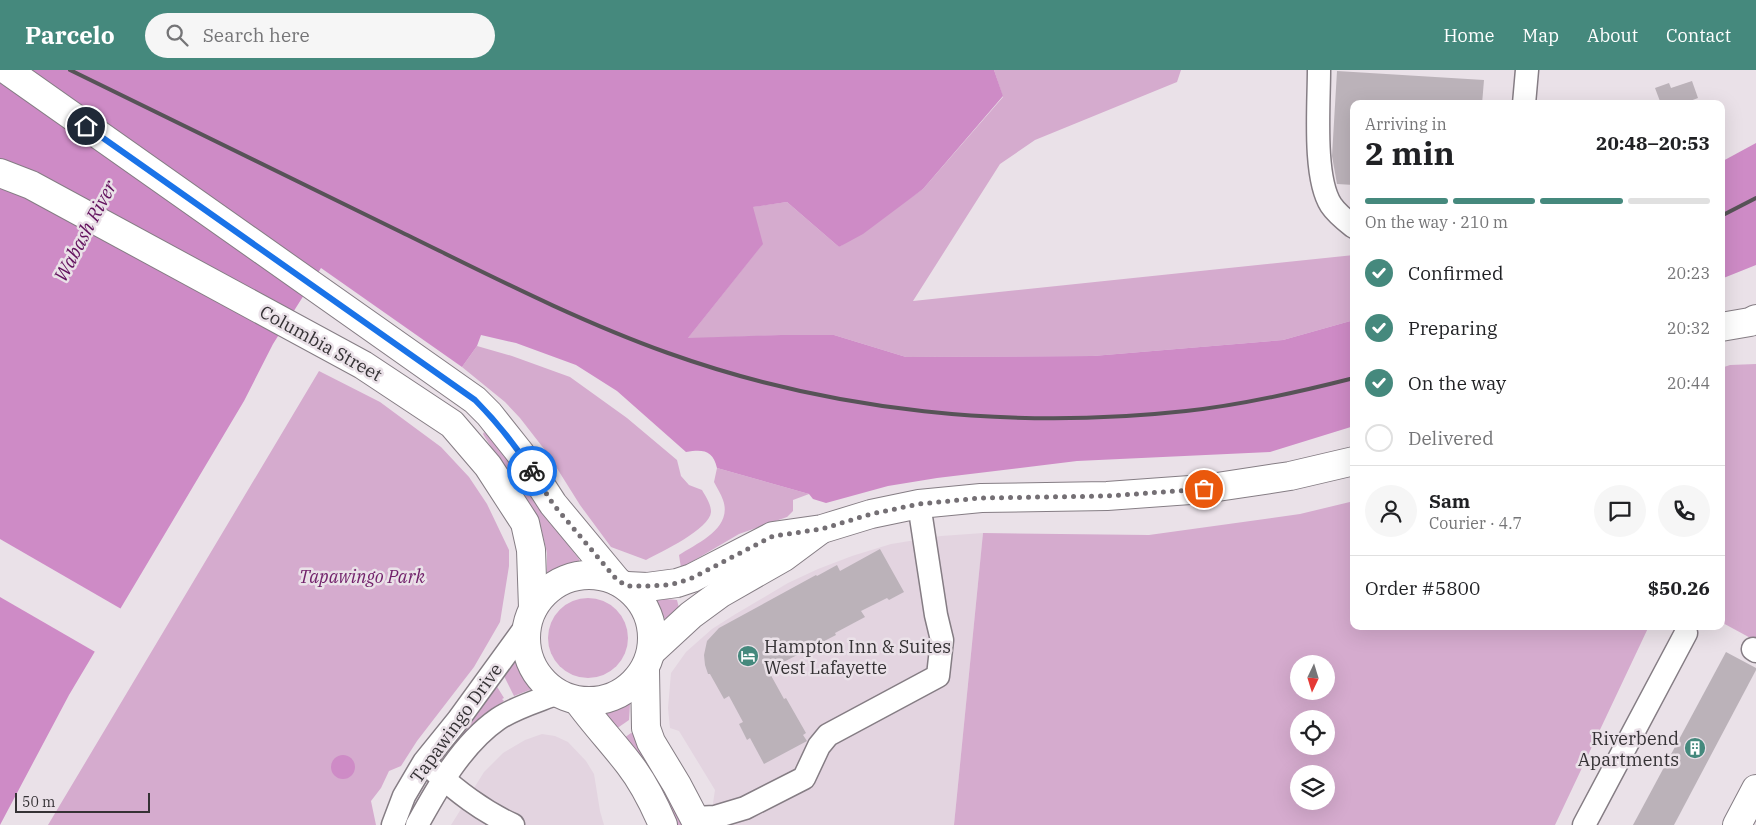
<!DOCTYPE html>
<meta charset="utf-8">
<style>
:root{--surface:#fff;--page:#f6f6f6;--text:#202124;--muted:#757577;--line:#e0e0e0;--accent:#45897d}
body{margin:0;font-family:"IBM Plex Serif",serif;background:var(--page);color:var(--text);height:100vh;display:flex;flex-direction:column;font-size:19px;white-space:nowrap}
*{box-sizing:border-box;margin:0}
p{font-size:16px;color:var(--muted)}
.icon{flex:none;width:28px;height:28px;fill:none;stroke:currentColor;stroke-width:2;stroke-linecap:round;stroke-linejoin:round}
.map{position:relative;flex:1;overflow:hidden}
.side{position:absolute;left:1350px;top:30px;width:375px;height:530px;display:flex;flex-direction:column;background:var(--surface);border-radius:10px;box-shadow:0 5px 20px #0002}
.side>*{flex:none}
.needle{width:32px;rotate:184deg}
.fabs{position:absolute;left:1290px;top:585px;display:grid;gap:10px}
.fabs a{display:grid;place-items:center;width:45px;height:45px;border-radius:50%;background:var(--surface);box-shadow:0 5px 20px #0002;font-size:25px}
.scale{position:absolute;left:15px;bottom:12px;width:135px;box-sizing:border-box;padding-left:5px;border:2px solid #353235;border-top:0;font-size:14px;line-height:18px;white-space:nowrap;color:#353235;-webkit-text-stroke:4px #eae1e8;paint-order:stroke}
.pin{position:absolute;display:grid;place-items:center;width:42px;height:42px;color:#fff;margin:-21px;border:2px solid #fff;border-radius:50%;box-shadow:0 1px 5px #0007}
.courier{position:absolute;display:grid;place-items:center;width:50px;height:50px;margin:-25px;border:4px solid #1a73e8;border-radius:50%;background:#fff;color:#222;box-shadow:0 1px 6px #0007}
.head em{font-style:normal;font-weight:700}
.head div{display:flex;flex-direction:column-reverse}
.head{display:flex;align-items:center;justify-content:space-between;height:85px;padding:0 15px}
h1{font-size:32px;font-weight:700;line-height:38px}
.bar{display:grid;grid-template-columns:repeat(4,1fr);gap:8px 5px;align-content:center;height:60px;padding:0 15px}
.bar i{height:6px;border-radius:4px;background:var(--line)}
.bar .on{background:var(--accent)}
.bar p{grid-column:span 4}
.line{display:flex;align-items:center;gap:12px;padding:0 15px;border-top:1px solid var(--line)}
.line div{flex:1}
.round{display:grid;place-items:center;flex:none;width:52px;height:52px;border-radius:26px;background:var(--page)}
ol{padding:0 15px;list-style:none}
li{display:flex;align-items:center;gap:15px;height:55px}
li p{margin-inline-start:auto}
li .icon{padding:5px;border-radius:50%;background:var(--accent);color:#fff;stroke-width:4}
li:last-child{color:var(--muted)}
li i{width:28px;height:28px;border:2px solid var(--line);border-radius:50%}
header{display:flex;align-items:center;gap:30px;box-sizing:border-box;height:70px;padding:0 25px;background:var(--accent);color:#fff}
header strong{font-size:24px}
nav{display:flex;gap:28px;margin-inline-start:auto;font-size:18px}
.search{width:350px;height:45px;background:var(--page);display:flex;align-items:center;gap:12px;box-sizing:border-box;padding:0 18px;border-radius:28px;color:var(--muted);font-size:19px}
.map>svg:first-child{display:block}
</style>
<header>
<strong>Parcelo</strong>
<div class="search"><svg class="icon" aria-label="search" viewBox="0 0 24 24"><circle cx="10" cy="10" r="6"/><path d="M15 15l6 6"/></svg>Search here</div>
<nav><a>Home</a><a>Map</a><a>About</a><a>Contact</a></nav>
</header>
<div class="map">
<svg width="1756" height="755" viewBox="0 0 1756 755">
<rect width="100%" height="100%" fill="#eae1e8"/>
<!-- built -->
<g fill="#e3d4e0">
<path d="M 983,463 L 954,755 L 723,755 L 713,733 L 715,720 L 679,661 L 670,658 L 668,638 L 671,603 L 686,582 L 712,559 L 734,545 L 788,513 L 818,499 L 852,486 L 891,474 L 941,466 Z"/>
<path d="M 542,664 L 555,666 L 568,672 L 586,691 L 594,704 L 600,741 L 604,755 L 451,755 L 484,702 L 503,683 L 525,670 Z"/>
</g>
<!-- green -->
<g fill="#d5abce" fill-rule="evenodd">
<path d="M 994,0 L 1181,0 L 1177,12 L 1035,70 L 1000,94 L 913,231 L 1354,185 L 1354,250 L 1283,270 L 1093,286 L 906,287 L 834,265 L 781,265 L 687,269 L 761,176 L 752,137 L 787,132 L 839,177 L 923,119 L 1003,27 Z"/>
<path d="M 477,276 L 512,286 L 570,307 L 627,348 L 677,390 L 681,406 L 689,415 L 702,420 C 706,427 711,434 711,442 C 710,459 661,482 646,490 L 611,477 L 580,435 L 548,384 L 520,348 L 505,332 L 462,297 Z"/>
<path d="M 1756,294 L 1756,571 L 1721,552 L 1721,298 L 1730,295 Z"/>
<path d="M 319,301 L 380,332 L 441,377 L 469,407 L 487,434 L 509,480 L 509,496 L 500,552 L 474,597 L 417,671 L 401,696 L 389,701 L 381,718 L 371,731 L 376,755 L 48,755 Z"/>
<path d="M 484,362 L 514,391 L 562,467 L 579,489 L 579,492 L 559,497 L 547,503 L 547,483 L 541,458 L 483,364 Z"/>
<path d="M 717,398 L 809,424 L 793,430 L 793,441 L 787,447 L 739,464 L 681,498 L 679,485 C 698,473 733,458 723,430 C 721,424 717,418 714,412 Z"/>
<path d="M 1354,431 L 1354,556 L 1649,556 L 1555,755 L 954,755 L 983,463 L 1149,465 L 1300,444 ZM 1299,594 L 1326,594 L 1326,621 L 1299,621 ZM 1299,649 L 1326,649 L 1326,676 L 1299,676 ZM 1299,704 L 1326,704 L 1326,731 L 1299,731 Z"/>
<circle cx="588" cy="568" r="40"/>
<path d="M 656,528 L 677,530 L 679,538 C 674,542 669,551 662,548 L 654,530 Z"/>
<path d="M 515,589 L 532,619 L 514,626 L 503,604 Z"/>
<path d="M 496,615 L 504,628 L 502,629 L 504,631 L 482,646 L 464,666 L 462,664 L 492,616 Z"/>
<path d="M 628,632 L 630,634 L 629,650 L 616,659 L 603,641 Z"/>
<path d="M 631,663 L 634,664 L 686,755 L 673,755 L 624,668 Z"/>
</g>
<!-- forest -->
<g fill="#ce8bc6">
<path d="M 0,0 L 994,0 L 1003,26 L 923,119 L 863,164 L 839,177 L 787,132 L 753,137 L 763,174 L 688,268 L 781,265 L 834,265 L 906,287 L 1093,286 L 1283,270 L 1354,250 L 1354,356 L 1270,382 L 1077,391 L 937,408 L 888,416 L 826,433 L 813,429 L 809,424 L 717,398 C 713,380 703,379 686,382 L 617,321 L 576,295 L 516,273 L 481,265 L 477,276 L 462,297 L 321,198 L 273,274 L 244,331 L 69,625 L 0,755 Z"/>
<path d="M 1756,73 L 1756,195 L 1721,209 L 1721,92 Z"/>
<circle cx="343" cy="697" r="12"/>
</g>
<!-- pier -->
<path fill="#eae1e8" d="M 0,469 L 123,540 L 97,583 L 0,527 Z"/>
<!-- building -->
<g fill="#bbb2b9">
<path d="M 1337,1 L 1484,10 L 1482,34 L 1354,34 L 1354,115 L 1337,114 L 1332,86 Z"/>
<path d="M 1692,11 L 1698,28 L 1682,34 L 1661,34 L 1655,18 L 1669,13 L 1671,18 Z"/>
<path d="M 880,479 L 904,522 L 889,530 L 887,528 L 861,541 L 865,547 L 835,563 L 836,565 L 768,600 L 784,629 L 786,628 L 806,663 L 803,665 L 807,671 L 764,694 L 750,668 L 747,670 L 739,654 L 743,652 L 729,626 L 724,629 L 710,604 L 708,604 L 705,595 L 704,585 L 707,571 L 719,558 L 816,505 L 817,506 L 837,495 L 840,501 Z"/>
<path d="M 1726,582 L 1756,598 L 1756,600 L 1674,755 L 1633,755 Z"/>
</g>
<g fill="none" stroke-linecap="round" stroke-linejoin="round">
<!-- minor casing -->
<g stroke="#857d84" stroke-width="25">
<g id="minor">
<path d="M 1319,0 C 1319,35 1313,107 1331,135 C 1337,144 1345,150 1354,157"/>
<path d="M 1524,34 L 1527,0"/>
<path d="M 1753,579 L 1756,581"/>
<path d="M 432,699 C 457,721 482,741 513,755"/>
<path d="M 694,748 L 715,747 L 745,738 L 804,708 L 819,676 L 828,665 L 938,606 L 942,570 L 936,545 L 919,434"/>
<path d="M 393,755 L 404,726 L 424,692 L 458,650 L 527,555"/>
<path d="M 417,755 C 438,717 462,674 498,649 C 516,637 538,631 558,623"/>
<path d="M 1584,755 L 1686,563"/>
</g>
</g>
<!-- major casing -->
<g stroke="#857d84" stroke-width="30">
<g id="major">
<path d="M 7,0 L 475,330 L 489,344 L 520,383 L 553,434 L 617,511"/>
<path d="M 0,103 L 31,115 L 363,295 L 452,354 L 488,396 L 525,453 L 531,480 L 533,538"/>
<path d="M 1721,257 L 1750,252 L 1756,249"/>
<circle cx="589" cy="568" r="63"/>
<path d="M 627,516 L 647,517 L 677,513 L 692,508 L 773,466 L 822,459 L 871,444 L 919,434 L 981,428 L 1107,426 L 1204,419 L 1290,406 L 1354,391"/>
<path d="M 652,581 L 691,545 L 721,523 L 784,487 L 819,461"/>
<path d="M 645,600 L 646,658 L 651,672 L 677,715 L 698,755"/>
<path d="M 578,631 C 594,653 612,672 629,694 C 643,712 654,734 663,755"/>
<path d="M 1737,755 L 1756,719"/>
</g>
</g>
<!-- minor -->
<use href="#minor" stroke="#fff" stroke-width="22"/>
<!-- major -->
<use href="#major" stroke="#fff" stroke-width="28"/>
<!-- rail -->
<g stroke="#575357" stroke-width="4">
<path d="M 70,0 C 181,54 291,108 401,162 C 489,205 576,250 668,283 C 833,342 1013,360 1186,341 C 1243,335 1299,322 1354,308"/>
<path d="M 1721,146 L 1756,128"/>
</g>
</g>
<g fill="none" stroke-linecap="round" stroke-linejoin="round">
<!-- done -->
<path stroke="#746f74" stroke-width="5" stroke-dasharray="0 9" d="M 532,401 L 553,434 L 617,510 L 627,516 L 647,516 L 667,515 L 677,513 L 692,508 L 773,466 L 822,459 L 871,444 L 919,434 L 981,428 L 1107,426 L 1204,419"/>
<!-- route -->
<path stroke="#1a73e8" stroke-width="6" d="M 86,56 L 475,330 C 496,351 515,375 532,401"/>
</g>
<!-- icons -->
<defs>
<g id="hotel-disc" transform="scale(1.125)"><circle r="9.5" fill="#45897d" stroke="#eae1e8"/><path d="M-6-4.5h1.5V1H6V5H4.5V3h-9V5H-6ZM-4 0a1.8 1.8 0 1 1 3.6 0ZM.5 0V-2.5h3Q6-2.5 6 0Z" fill="#fff"/></g>
<g id="building-disc" transform="scale(1.125)"><circle r="9.5" fill="#45897d" stroke="#eae1e8"/><path d="M-4-6H4V6H1V3H-1V6H-4ZM-2.5-4.3h1.7v1.8h-1.7ZM.8-4.3h1.7v1.8H.8ZM-2.5-1h1.7V.8h-1.7ZM.8-1h1.7V.8H.8Z" fill="#fff"/></g>
</defs>
<g fill-rule="evenodd">
<use href="#hotel-disc" x="748" y="586"/>
<use href="#building-disc" x="1695" y="678"/>
</g>
<g text-anchor="middle" dominant-baseline="central" stroke-width="5" stroke-linejoin="round" paint-order="stroke">
<!-- street labels -->
<g font-size="18" fill="#353235" stroke="#eae1e8">
<text transform="translate(321 273) rotate(29)">Columbia Street</text>
<text transform="translate(456 653) rotate(-54)">Tapawingo Drive</text>
</g>
<!-- park labels -->
<g font-size="18" font-style="italic" fill="#72226b" stroke="#eae1e8">
<text x="362" y="506">Tapawingo Park</text>
</g>
<!-- poi labels -->
<g font-size="18" fill="#353235" stroke="#eae1e8" text-anchor="start">
<text x="764" y="576">Hampton Inn &amp; Suites<tspan x="764" dy="21">West Lafayette</tspan></text>
<text x="1679" y="668" text-anchor="end">Riverbend<tspan x="1679" dy="21">Apartments</tspan></text>
</g>
<!-- water labels -->
<g font-size="19" font-style="italic" fill="#63125e" stroke="#eae1e8">
<text transform="translate(85 161) rotate(-62)">Wabash River</text>
</g>
</g>
</svg>
<div class="fabs">
<a><svg class="needle" viewBox="-14 -14 28 28"><path d="M0-13l5 13h-10z" fill="#e53935"/><path d="M0 13l5-13h-10z" fill="#757577"/></svg></a>
<a><svg class="icon" aria-label="locate" viewBox="0 0 24 24"><circle cx="12" cy="12" r="6"/><path d="M12 2v4M12 18v4M2 12h4M18 12h4"/></svg></a>
<a><svg class="icon" aria-label="layers" viewBox="0 0 24 24"><path d="M12 4l9 5-9 5-9-5zM3 14l9 5 9-5"/></svg></a>
</div>
<div class="scale">50 m</div>
<div class="pin" style="left:1204px;top:419px;background:#ea580c"><svg class="icon" aria-label="bag" viewBox="0 0 24 24"><path d="M5 8h14l-1 12H6zM9 8a3 3 0 0 1 6 0"/></svg></div>
<div class="pin" style="left:86px;top:56px;background:#1f2937"><svg class="icon" aria-label="home" viewBox="0 0 24 24"><path d="M3 11l9-7 9 7M6 9v11h12V9"/></svg></div>
<div class="courier" style="left:532px;top:401px"><svg class="icon" aria-label="bike" viewBox="0 0 24 24"><circle cx="6" cy="16" r="4"/><circle cx="18" cy="16" r="4"/><path d="M6 16l4-8h5l3 8M10 8l3 8H6M13 5h3"/></svg></div>
<section class="side">
<div class="head"><div><h1>2 min</h1><p>Arriving in</p></div><em>20:48–20:53</em></div>
<div class="bar"><i class="on"></i><i class="on"></i><i class="on"></i><i></i><p>On the way · 210 m</p></div>
<ol>
<li><svg class="icon" aria-label="check" viewBox="0 0 24 24"><path d="M5 12l5 5 9-10"/></svg>Confirmed<p>20:23</p></li>
<li><svg class="icon" aria-label="check" viewBox="0 0 24 24"><path d="M5 12l5 5 9-10"/></svg>Preparing<p>20:32</p></li>
<li><svg class="icon" aria-label="check" viewBox="0 0 24 24"><path d="M5 12l5 5 9-10"/></svg>On the way<p>20:44</p></li>
<li><i></i>Delivered</li>
</ol>
<div class="line" style="height:90px"><a class="round"><svg class="icon" aria-label="person" viewBox="0 0 24 24"><circle cx="12" cy="8" r="4"/><path d="M4 21q1-7 8-7t8 7"/></svg></a><div><b>Sam</b><p>Courier · 4.7</p></div><a class="round"><svg class="icon" aria-label="chat" viewBox="0 0 24 24"><path d="M4 5h16v11H9l-5 4z"/></svg></a><a class="round"><svg class="icon" aria-label="phone" viewBox="0 0 24 24"><path d="M5 4h4l2 5-3 2q2 4 5 5l2-3 5 2v4C11 20 4 13 5 4z"/></svg></a></div>
<div class="line" style="height:65px"><div>Order #5800</div><b>$50.26</b></div>
</section>
</div>
